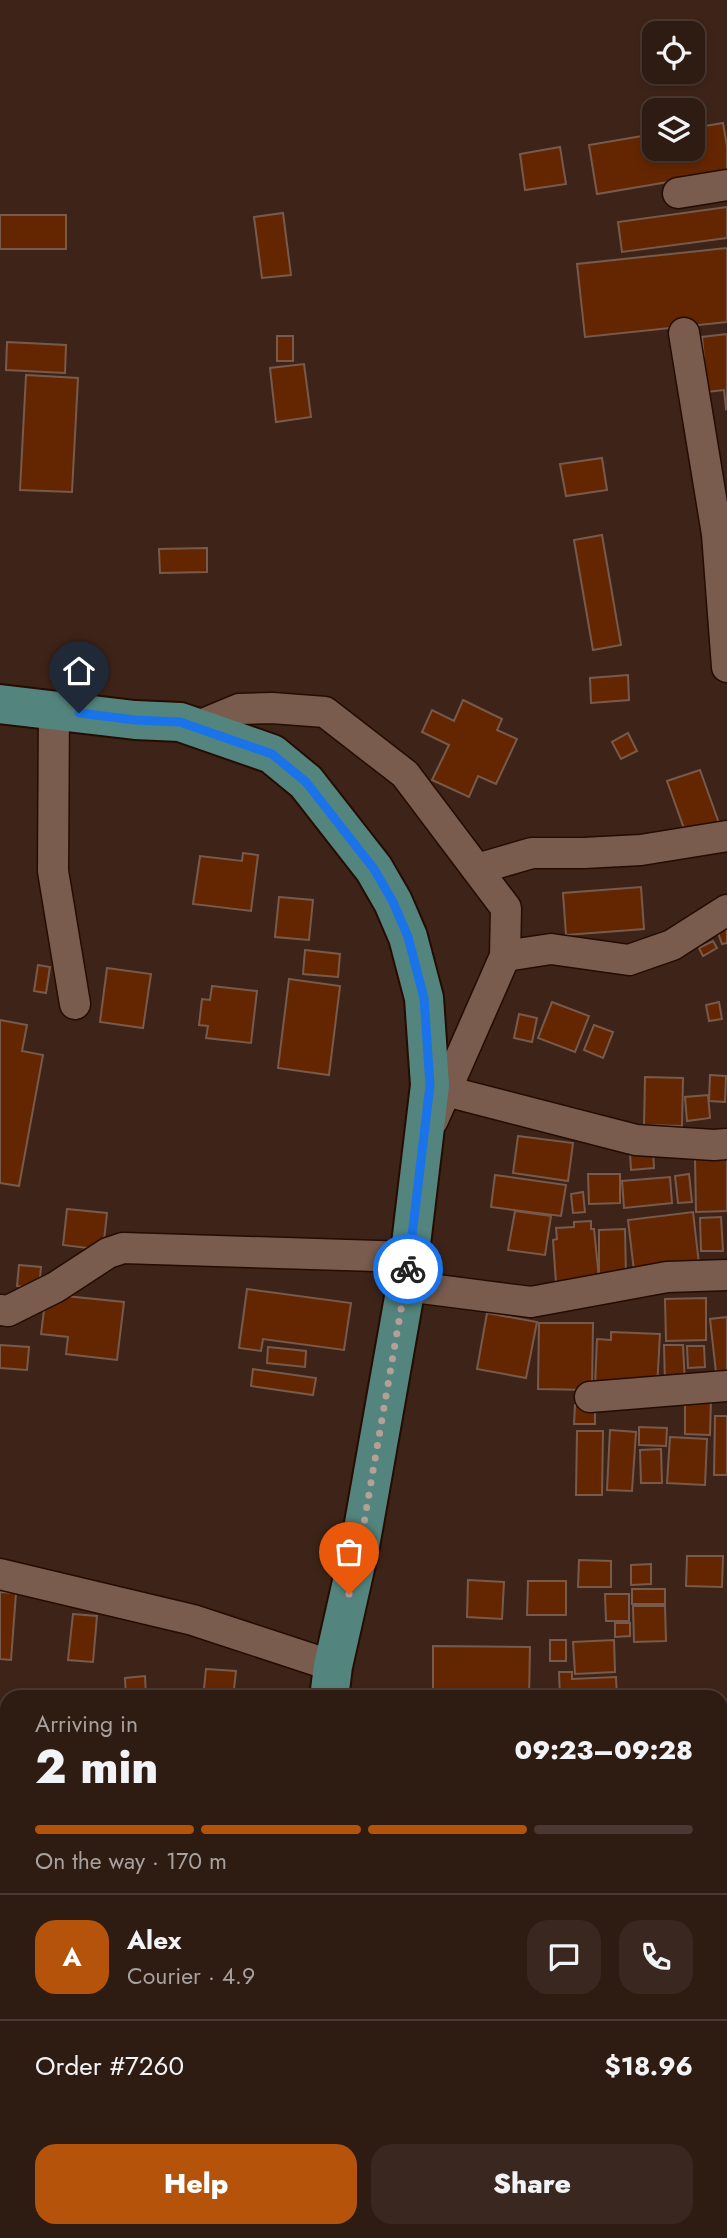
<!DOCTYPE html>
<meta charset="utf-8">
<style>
:root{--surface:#2e1b12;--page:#3a2820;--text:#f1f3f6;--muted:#a7a19f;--line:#493932;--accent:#b45309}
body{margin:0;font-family:Jost,sans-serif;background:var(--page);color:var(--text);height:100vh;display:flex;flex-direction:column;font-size:26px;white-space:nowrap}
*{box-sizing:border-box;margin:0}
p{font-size:23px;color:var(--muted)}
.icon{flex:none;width:38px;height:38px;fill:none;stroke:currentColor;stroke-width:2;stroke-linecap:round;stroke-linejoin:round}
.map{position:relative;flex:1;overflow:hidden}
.details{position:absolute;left:0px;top:1690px;width:728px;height:548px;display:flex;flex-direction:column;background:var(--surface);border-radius:21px 21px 0 0;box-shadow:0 4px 10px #0003,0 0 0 2px var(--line)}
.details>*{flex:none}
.fabs{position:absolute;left:642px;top:21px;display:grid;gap:14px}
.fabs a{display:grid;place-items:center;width:63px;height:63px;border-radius:14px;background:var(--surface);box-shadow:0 4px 10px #0003,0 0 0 2px var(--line);font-size:35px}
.pin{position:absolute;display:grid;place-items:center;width:60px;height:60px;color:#fff;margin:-72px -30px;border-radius:50% 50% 50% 0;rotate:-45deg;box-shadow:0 0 7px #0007}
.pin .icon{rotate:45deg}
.courier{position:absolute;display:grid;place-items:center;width:70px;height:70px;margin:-35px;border:5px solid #1a73e8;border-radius:50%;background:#fff;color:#222;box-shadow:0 2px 9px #0007}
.headline em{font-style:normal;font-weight:800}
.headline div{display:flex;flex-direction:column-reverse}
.headline{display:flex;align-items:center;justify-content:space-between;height:119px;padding:0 35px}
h1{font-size:46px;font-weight:800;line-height:52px}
.bar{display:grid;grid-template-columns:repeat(4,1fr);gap:10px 7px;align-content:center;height:84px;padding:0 35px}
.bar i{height:9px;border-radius:5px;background:var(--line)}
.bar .on{background:var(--accent)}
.bar p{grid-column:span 4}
.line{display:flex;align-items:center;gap:18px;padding:0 35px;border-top:2px solid var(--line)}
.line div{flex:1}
.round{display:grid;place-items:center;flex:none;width:74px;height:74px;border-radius:21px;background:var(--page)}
.button{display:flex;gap:14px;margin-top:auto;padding:14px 35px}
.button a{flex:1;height:80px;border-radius:21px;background:var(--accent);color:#fff;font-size:28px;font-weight:800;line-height:80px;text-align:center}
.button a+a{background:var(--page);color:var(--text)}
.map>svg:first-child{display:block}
</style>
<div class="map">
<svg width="727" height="2238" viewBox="0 0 727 2238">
<rect width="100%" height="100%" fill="#3e2418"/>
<!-- building -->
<g fill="#632601" stroke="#775a4c" stroke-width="2">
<path d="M 723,123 L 727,146 L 727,172 L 597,194 L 589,145 L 654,134 L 654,149 L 693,149 L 693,128 Z"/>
<path d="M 560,147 L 566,184 L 525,190 L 520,154 Z"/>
<path d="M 727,207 L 727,238 L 622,252 L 618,222 Z"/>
<path d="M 283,213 L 291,275 L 262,278 L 254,217 Z"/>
<rect x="0" y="215" width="66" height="34"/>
<path d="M 727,248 L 727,322 L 585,337 L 577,264 Z"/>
<path d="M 727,334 L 727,408 L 726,409 L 724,390 L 707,392 L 702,337 Z"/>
<rect x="277" y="336" width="16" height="25"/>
<path d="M 7,342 L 66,345 L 65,373 L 6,370 Z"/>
<path d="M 304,364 L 311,417 L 276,422 L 270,368 Z"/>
<path d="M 26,375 L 78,378 L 72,492 L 20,490 Z"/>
<path d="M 602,458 L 607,490 L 566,496 L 560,464 Z"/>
<path d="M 602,535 L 621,645 L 593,650 L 574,540 Z"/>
<path d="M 207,548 L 207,572 L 160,573 L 159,549 Z"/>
<path d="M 628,675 L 629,700 L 591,703 L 590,678 Z"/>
<path d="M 463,700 L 502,719 L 497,730 L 517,739 L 496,784 L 478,776 L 469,797 L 432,780 L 449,745 L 422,732 L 432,710 L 454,721 Z"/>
<path d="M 628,733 L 637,751 L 621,759 L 612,742 Z"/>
<path d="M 700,770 L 719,823 L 686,834 L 667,781 Z"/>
<path d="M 243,853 L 258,855 L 251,911 L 193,904 L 200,856 L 242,861 Z"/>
<path d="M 641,887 L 644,929 L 566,935 L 563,893 Z"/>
<path d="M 279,897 L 313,900 L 309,940 L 275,937 Z"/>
<path d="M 727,927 L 727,943 L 722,944 L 717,930 Z"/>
<path d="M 713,941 L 717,948 L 703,956 L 699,948 Z"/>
<path d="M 305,950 L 340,954 L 338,977 L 303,974 Z"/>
<path d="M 38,965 L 50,967 L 46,993 L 34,991 Z"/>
<path d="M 107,968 L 151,974 L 143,1028 L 100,1022 Z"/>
<path d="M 289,979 L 340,986 L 329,1075 L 278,1068 Z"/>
<path d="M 212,986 L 257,991 L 251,1043 L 206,1038 L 208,1026 L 199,1025 L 202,999 L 210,1000 Z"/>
<path d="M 552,1002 L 589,1016 L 575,1052 L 538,1038 Z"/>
<path d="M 719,1002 L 722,1019 L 709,1021 L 706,1005 Z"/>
<path d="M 519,1014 L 537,1018 L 532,1042 L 514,1038 Z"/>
<path d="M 0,1020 L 27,1025 L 22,1051 L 43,1055 L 19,1186 L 0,1183 Z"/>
<path d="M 594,1025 L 613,1032 L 603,1058 L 584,1050 Z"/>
<path d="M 710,1075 L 726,1076 L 725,1102 L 709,1101 Z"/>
<path d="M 645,1077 L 683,1078 L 682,1126 L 644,1125 Z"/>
<path d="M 708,1095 L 710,1118 L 687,1121 L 685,1097 Z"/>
<path d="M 518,1136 L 573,1143 L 568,1181 L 513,1173 Z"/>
<path d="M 653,1151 L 654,1168 L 631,1170 L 630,1153 Z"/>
<path d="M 695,1158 L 727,1158 L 727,1211 L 696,1212 Z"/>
<path d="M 588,1174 L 620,1174 L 620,1203 L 589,1204 Z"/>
<path d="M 689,1174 L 692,1202 L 678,1203 L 675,1176 Z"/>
<path d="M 495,1175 L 566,1185 L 561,1216 L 491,1207 Z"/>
<path d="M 670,1177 L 672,1203 L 624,1208 L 622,1181 Z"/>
<path d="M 583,1192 L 585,1212 L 573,1213 L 571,1194 Z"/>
<path d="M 67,1209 L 107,1213 L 103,1250 L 63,1245 Z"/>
<path d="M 515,1211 L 551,1216 L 545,1255 L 508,1250 Z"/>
<path d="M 693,1212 L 699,1264 L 634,1271 L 628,1220 Z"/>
<path d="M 721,1217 L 723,1251 L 701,1251 L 700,1218 Z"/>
<path d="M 591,1221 L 591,1229 L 594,1229 L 599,1279 L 556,1283 L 553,1240 L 557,1239 L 556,1228 L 574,1227 L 574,1222 Z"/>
<path d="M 625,1229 L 626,1278 L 599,1279 L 599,1230 Z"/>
<path d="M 19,1265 L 41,1267 L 39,1289 L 17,1286 Z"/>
<path d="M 247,1289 L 351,1303 L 344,1350 L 263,1339 L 261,1351 L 239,1348 Z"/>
<path d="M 46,1294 L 124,1302 L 117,1360 L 66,1354 L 68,1337 L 41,1334 Z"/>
<path d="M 706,1298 L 706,1340 L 666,1341 L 665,1299 Z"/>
<path d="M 487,1313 L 537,1322 L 526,1378 L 477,1369 Z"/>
<path d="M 727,1317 L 727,1380 L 717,1381 L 710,1319 Z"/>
<path d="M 539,1323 L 593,1323 L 592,1390 L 538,1389 Z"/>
<path d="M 611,1332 L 660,1334 L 657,1388 L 595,1386 L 597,1339 L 611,1340 Z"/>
<path d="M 0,1345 L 29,1347 L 27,1370 L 0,1368 Z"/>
<path d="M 664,1345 L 683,1345 L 685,1384 L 665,1384 Z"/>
<path d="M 687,1346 L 704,1346 L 705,1367 L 688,1368 Z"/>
<path d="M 268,1347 L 306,1351 L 305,1367 L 267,1363 Z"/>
<path d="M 253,1369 L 316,1378 L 313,1395 L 251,1386 Z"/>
<path d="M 685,1399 L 711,1399 L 710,1435 L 685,1434 Z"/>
<path d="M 575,1405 L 595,1405 L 595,1424 L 574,1424 Z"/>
<path d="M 715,1416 L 727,1416 L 727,1475 L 714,1475 Z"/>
<path d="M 639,1427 L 667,1428 L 666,1446 L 639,1445 Z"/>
<path d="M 610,1430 L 636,1432 L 632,1491 L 607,1490 Z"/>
<path d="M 577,1431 L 603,1431 L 602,1495 L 576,1495 Z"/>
<path d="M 670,1437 L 707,1439 L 705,1485 L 667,1483 Z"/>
<path d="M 661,1449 L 662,1483 L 641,1483 L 640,1450 Z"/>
<path d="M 687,1556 L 723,1556 L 722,1587 L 686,1586 Z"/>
<path d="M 579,1560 L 611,1561 L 611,1587 L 578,1587 Z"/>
<path d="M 651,1564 L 651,1584 L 631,1585 L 631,1565 Z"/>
<path d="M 468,1580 L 504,1582 L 502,1619 L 467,1617 Z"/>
<path d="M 528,1581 L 566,1581 L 566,1615 L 527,1615 Z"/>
<rect x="632" y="1589" width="33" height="15"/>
<path d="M 0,1592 L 16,1593 L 11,1660 L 0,1659 Z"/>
<path d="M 605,1594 L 629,1594 L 629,1621 L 606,1621 Z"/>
<path d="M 633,1606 L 665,1606 L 666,1641 L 634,1642 Z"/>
<path d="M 73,1614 L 97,1616 L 93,1662 L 68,1660 Z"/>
<path d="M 615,1623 L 630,1623 L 630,1636 L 615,1637 Z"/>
<rect x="550" y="1640" width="16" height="21"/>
<path d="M 614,1640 L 615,1672 L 575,1674 L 573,1642 Z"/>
<path d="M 433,1646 L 530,1647 L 529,1698 L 433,1698 Z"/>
<path d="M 206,1669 L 236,1671 L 233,1698 L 203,1698 Z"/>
<path d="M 559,1672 L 572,1672 L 572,1679 L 616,1677 L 617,1698 L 560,1698 Z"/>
<path d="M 145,1676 L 146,1698 L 126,1698 L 125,1678 Z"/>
<path d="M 721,1753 L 727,1876 L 721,1876 Z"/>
<path d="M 0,1942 L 7,1942 L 7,1979 L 0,1978 Z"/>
</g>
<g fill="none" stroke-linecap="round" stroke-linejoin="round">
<!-- minor casing -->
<g stroke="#240c03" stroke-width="33">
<g id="minor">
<path d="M 678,193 L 727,185"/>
<path d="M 684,333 L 717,534 L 727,667"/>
<path d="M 54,710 L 53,871 L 75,1004"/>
<path d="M 198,726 L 239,709 L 272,708 L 325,712 L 405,774 L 506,908 L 505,956 L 433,1120"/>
<path d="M 477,869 L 532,853 L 584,853 L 641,850 L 727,836"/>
<path d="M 505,956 L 551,949 L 629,960 L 672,945 L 727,910"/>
<path d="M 446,1091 L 636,1140 L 714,1145 L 727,1144"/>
<path d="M 406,1286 L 531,1302 L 667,1277 L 727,1275"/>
<path d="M 0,1310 L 8,1311 L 56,1287 L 108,1253 L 123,1248 L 409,1257"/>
<path d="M 590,1397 L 727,1386"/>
<path d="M 0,1574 L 193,1620 L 333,1666"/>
</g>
</g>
<!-- major casing -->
<g stroke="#240c03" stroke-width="42">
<g id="major">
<path d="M 0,704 L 135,720 L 180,722 L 272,754 L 306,782 L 374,869 L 393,902 L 408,937 L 424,998 L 430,1085 L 406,1286 L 360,1546 L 333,1666 L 329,1698"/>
<path d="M 0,1854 L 7,1854"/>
<path d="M 262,2238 L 263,2231"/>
</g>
</g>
<!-- minor -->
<use href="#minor" stroke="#795c4e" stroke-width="30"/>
<!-- major -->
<use href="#major" stroke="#54847e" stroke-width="38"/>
</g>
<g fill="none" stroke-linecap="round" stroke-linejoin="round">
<!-- done -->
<path stroke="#b5a097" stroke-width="7" stroke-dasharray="0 12.6" d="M 349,1594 L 360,1546 L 408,1269"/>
<!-- route -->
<path stroke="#1a73e8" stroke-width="9" d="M 79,713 L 135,720 L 180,722 L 272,754 L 306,782 L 374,869 L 393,902 L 408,937 L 424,998 L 430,1085 L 408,1269"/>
</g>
</svg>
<div class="fabs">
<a><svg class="icon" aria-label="locate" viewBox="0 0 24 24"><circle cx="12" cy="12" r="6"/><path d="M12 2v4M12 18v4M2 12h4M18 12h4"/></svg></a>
<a><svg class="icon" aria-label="layers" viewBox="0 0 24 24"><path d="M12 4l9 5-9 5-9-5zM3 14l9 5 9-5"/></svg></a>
</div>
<div class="pin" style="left:349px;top:1594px;background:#ea580c"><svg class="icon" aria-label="bag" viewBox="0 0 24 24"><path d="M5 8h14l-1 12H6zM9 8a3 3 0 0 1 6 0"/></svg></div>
<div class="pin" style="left:79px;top:713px;background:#1f2937"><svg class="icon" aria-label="home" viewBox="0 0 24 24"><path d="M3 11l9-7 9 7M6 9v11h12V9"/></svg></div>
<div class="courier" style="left:408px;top:1269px"><svg class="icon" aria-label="bike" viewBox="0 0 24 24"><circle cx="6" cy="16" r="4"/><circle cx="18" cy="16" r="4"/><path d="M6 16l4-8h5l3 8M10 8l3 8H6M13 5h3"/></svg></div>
<section class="details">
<div class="headline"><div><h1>2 min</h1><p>Arriving in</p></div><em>09:23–09:28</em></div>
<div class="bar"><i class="on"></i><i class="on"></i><i class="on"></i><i></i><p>On the way · 170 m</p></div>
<div class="line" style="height:126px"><b class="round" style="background:var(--accent);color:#fff">A</b><div><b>Alex</b><p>Courier · 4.9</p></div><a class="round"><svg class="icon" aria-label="chat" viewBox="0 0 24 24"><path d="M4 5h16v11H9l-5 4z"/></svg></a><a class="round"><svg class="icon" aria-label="phone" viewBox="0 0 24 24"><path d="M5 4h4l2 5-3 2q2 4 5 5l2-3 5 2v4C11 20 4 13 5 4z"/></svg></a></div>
<div class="line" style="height:91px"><div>Order #7260</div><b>$18.96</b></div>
<div class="button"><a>Help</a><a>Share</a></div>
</section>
</div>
